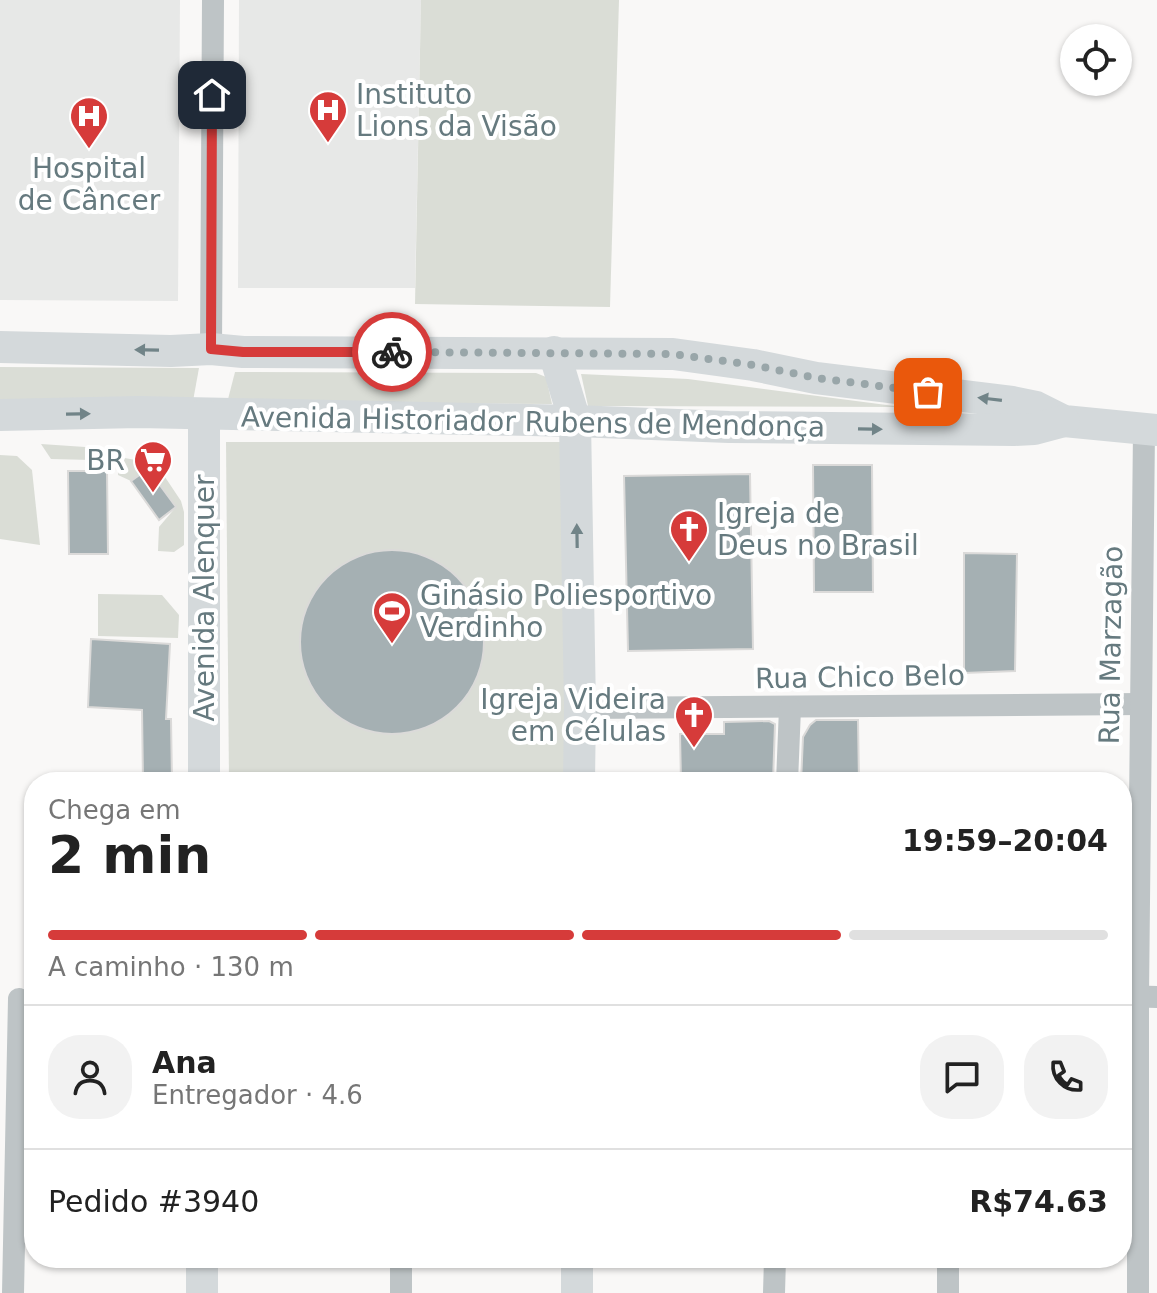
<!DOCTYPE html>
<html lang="pt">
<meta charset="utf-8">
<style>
:root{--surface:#fff;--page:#f2f2f2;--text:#222;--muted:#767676;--line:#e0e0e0;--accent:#d63b3a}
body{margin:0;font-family:"DejaVu Sans",sans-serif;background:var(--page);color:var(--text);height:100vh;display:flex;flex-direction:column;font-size:30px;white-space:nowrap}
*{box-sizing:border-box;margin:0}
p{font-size:26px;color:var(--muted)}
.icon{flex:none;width:44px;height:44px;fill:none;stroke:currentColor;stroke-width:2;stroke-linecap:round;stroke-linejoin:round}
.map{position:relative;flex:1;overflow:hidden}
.details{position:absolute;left:24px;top:772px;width:1108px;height:496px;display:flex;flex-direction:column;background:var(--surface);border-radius:32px;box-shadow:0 2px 6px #0004}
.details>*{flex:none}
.controls{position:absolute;left:1060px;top:24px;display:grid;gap:16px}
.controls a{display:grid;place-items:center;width:72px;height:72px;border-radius:50%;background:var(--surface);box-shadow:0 2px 6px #0004;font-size:40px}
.pin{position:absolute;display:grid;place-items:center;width:68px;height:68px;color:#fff;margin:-34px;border-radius:16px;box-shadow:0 4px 12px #0006}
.courier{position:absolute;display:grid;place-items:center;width:80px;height:80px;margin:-40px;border:6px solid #d63b3a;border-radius:50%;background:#fff;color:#222;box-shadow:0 2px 10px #0007}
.headline em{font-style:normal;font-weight:700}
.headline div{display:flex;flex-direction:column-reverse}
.headline{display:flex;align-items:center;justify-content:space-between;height:136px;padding:0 24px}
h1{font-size:52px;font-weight:700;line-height:60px}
.bar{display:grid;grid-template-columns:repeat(4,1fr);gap:12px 8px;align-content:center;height:96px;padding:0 24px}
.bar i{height:10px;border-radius:6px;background:var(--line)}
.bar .on{background:var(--accent)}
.bar p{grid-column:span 4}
.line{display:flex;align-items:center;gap:20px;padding:0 24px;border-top:2px solid var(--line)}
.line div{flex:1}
.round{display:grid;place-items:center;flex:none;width:84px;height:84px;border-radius:32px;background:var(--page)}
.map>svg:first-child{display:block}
</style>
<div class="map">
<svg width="1157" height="1293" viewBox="0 0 1157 1293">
<rect width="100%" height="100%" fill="#f9f8f7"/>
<!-- built -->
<g fill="#e7e8e7">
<path d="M 0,0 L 180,0 L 178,301 L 0,300 Z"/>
<path d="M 239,0 L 421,0 L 415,288 L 238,288 Z"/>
</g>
<!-- green -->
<g fill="#daddd6">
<path d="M 421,0 L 619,0 L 610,307 L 415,304 Z"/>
<path d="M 0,367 L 199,368 L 193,401 L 0,399 Z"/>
<path d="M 235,372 L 536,373 L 546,377 L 552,404 L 227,403 Z"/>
<path d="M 581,374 L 688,379 L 902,407 L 588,406 Z"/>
<path d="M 226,442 L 563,442 L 566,782 L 229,782 Z"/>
<path d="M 41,444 L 100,448 L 91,460 L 51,459 Z"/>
<path d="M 0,455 L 17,456 L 32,470 L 40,545 L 0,539 Z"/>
<path d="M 119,457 L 147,462 L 159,468 L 181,501 L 184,512 L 184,545 L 174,552 L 158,551 L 159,527 L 176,507 L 148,469 L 131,481 L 118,475 Z"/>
<path d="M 98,594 L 162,595 L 179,615 L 178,638 L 98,636 Z"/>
</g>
<!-- building -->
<g fill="#a5b0b3" stroke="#dbdad9" stroke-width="2">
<path d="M 813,465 L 872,465 L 873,592 L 814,592 Z"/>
<path d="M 148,469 L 176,507 L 159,520 L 131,481 Z"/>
<path d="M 68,471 L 107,471 L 108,554 L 69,554 Z"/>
<path d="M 750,474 L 753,649 L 628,651 L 624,476 Z"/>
<circle cx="392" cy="642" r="92"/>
<path d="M 964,553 L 1017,554 L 1015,671 L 964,673 Z"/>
<path d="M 91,639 L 170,644 L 166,719 L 171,719 L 172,782 L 143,782 L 142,710 L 88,707 Z"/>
<path d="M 816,720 L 858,720 L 859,782 L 801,782 L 803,737 L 810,725 Z"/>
<path d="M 769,721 L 775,724 L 773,782 L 681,782 L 680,734 L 724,734 L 724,722 Z"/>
</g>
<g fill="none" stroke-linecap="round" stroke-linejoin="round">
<!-- street -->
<g stroke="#bec4c6" stroke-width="22">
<path d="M 211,349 L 213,0"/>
<path d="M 580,708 L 1141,704"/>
<path d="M 787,782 L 790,708"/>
<path d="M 1122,996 L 1157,997"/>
<path d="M 948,1258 L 948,1293"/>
<path d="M 13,1293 L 19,999"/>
<path d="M 401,1293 L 401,1258"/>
<path d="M 774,1293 L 775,1258"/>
<path d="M 1138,1293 L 1138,996 L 1144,430"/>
</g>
<!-- secondary -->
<g stroke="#d4d9db" stroke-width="32">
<path d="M 0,347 L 171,351 L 211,349 L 243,352 L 673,354 L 753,365 L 816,378 L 1012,402 L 1036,407 L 1064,421 L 1157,430"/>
<path d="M 554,352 L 575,421 L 580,708 L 579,782"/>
<path d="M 0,415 L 139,412 L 575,421 L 729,427 L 1014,430 L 1034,429 L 1064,421"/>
<path d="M 204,782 L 204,415"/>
<path d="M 577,1258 L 577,1293"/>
<path d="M 202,1293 L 202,1258"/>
</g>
</g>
<!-- one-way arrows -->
<defs><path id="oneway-solid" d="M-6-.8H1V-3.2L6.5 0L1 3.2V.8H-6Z" transform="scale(2)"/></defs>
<g fill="#718488">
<use href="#oneway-solid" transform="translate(147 350) rotate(-179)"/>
<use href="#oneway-solid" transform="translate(990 399) rotate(-173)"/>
<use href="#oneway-solid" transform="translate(78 414) rotate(-1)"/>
<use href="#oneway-solid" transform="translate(870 429) rotate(1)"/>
<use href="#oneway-solid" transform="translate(577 536) rotate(-91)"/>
</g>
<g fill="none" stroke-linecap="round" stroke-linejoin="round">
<!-- done -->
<path stroke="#99a6a9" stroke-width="8" stroke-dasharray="0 14.4" d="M 392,352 L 673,354 L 753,365 L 816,378 L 928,392"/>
<!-- route -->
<path stroke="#d63b3a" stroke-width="10" d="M 212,95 L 211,349 L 243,352 L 392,352"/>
</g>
<!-- icons -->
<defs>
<g id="hospital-pin" transform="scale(2)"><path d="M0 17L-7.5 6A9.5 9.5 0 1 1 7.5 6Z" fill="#d63b3a" stroke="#fff"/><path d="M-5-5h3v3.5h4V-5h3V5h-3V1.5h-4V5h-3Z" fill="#fff"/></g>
<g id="supermarket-pin" transform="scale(2)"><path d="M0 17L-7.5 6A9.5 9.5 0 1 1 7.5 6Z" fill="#d63b3a" stroke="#fff"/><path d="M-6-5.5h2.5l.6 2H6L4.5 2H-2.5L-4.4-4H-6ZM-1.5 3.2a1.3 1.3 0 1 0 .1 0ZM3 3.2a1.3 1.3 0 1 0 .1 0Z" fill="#fff"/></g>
<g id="church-pin" transform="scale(2)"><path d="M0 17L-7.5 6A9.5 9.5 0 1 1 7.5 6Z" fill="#d63b3a" stroke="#fff"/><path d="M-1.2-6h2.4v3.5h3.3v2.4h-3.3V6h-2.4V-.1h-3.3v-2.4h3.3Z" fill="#fff"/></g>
<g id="stadium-pin" transform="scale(2)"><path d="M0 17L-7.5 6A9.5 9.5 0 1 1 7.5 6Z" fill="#d63b3a" stroke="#fff"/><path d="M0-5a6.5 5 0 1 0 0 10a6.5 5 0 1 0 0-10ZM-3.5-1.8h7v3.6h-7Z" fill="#fff"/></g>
</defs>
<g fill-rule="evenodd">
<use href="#hospital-pin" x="328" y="110"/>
<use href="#hospital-pin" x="89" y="116"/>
<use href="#supermarket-pin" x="153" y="460"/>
<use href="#church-pin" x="689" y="529"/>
<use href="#stadium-pin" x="392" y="611"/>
<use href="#church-pin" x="694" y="715"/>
</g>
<g text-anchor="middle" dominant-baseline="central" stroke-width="8" stroke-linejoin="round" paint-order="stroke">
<!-- poi labels -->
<g font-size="28" fill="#667a7f" stroke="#fff" text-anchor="start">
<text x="356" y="94">Instituto<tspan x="356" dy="32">Lions da Visão</tspan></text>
<text x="89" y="168" text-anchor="middle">Hospital<tspan x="89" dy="32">de Câncer</tspan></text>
<text x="125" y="460" text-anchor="end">BR</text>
<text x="717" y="513">Igreja de<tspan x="717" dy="32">Deus no Brasil</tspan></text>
<text x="420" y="595">Ginásio Poliesportivo<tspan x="420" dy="32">Verdinho</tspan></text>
<text x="666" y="699" text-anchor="end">Igreja Videira<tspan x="666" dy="32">em Células</tspan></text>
</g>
<!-- street labels -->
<g font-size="28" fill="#667a7f" stroke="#fff">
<text transform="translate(533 422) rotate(1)">Avenida Historiador Rubens de Mendonça</text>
<text transform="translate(204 598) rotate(-90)">Avenida Alenquer</text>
<text transform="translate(1111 645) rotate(-89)">Rua Marzagão</text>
<text transform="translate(860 677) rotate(-1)">Rua Chico Belo</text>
</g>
</g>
</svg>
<div class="controls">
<a><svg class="icon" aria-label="locate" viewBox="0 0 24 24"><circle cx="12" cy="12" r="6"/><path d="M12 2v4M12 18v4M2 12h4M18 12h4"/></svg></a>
</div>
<div class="pin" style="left:928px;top:392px;background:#ea580c"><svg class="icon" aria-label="bag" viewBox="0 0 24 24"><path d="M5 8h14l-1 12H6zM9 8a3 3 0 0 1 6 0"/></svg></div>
<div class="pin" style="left:212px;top:95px;background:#1f2937"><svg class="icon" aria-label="home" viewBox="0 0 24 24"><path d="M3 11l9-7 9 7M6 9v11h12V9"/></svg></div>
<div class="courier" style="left:392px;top:352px"><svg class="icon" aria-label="bike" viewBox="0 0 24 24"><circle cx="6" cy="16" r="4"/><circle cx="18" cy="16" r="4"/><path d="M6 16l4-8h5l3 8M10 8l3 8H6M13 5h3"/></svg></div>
<section class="details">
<div class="headline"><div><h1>2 min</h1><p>Chega em</p></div><em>19:59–20:04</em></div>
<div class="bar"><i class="on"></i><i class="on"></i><i class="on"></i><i></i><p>A caminho · 130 m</p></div>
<div class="line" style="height:144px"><a class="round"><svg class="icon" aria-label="person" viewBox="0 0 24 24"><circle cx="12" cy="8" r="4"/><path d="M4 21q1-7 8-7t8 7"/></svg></a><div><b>Ana</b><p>Entregador · 4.6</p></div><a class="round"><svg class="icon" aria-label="chat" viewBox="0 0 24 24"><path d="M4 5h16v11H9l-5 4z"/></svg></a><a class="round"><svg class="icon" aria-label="phone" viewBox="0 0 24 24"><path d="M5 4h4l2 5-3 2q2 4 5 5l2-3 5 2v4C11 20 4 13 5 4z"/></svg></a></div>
<div class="line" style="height:104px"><div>Pedido #3940</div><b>R$74.63</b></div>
</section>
</div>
